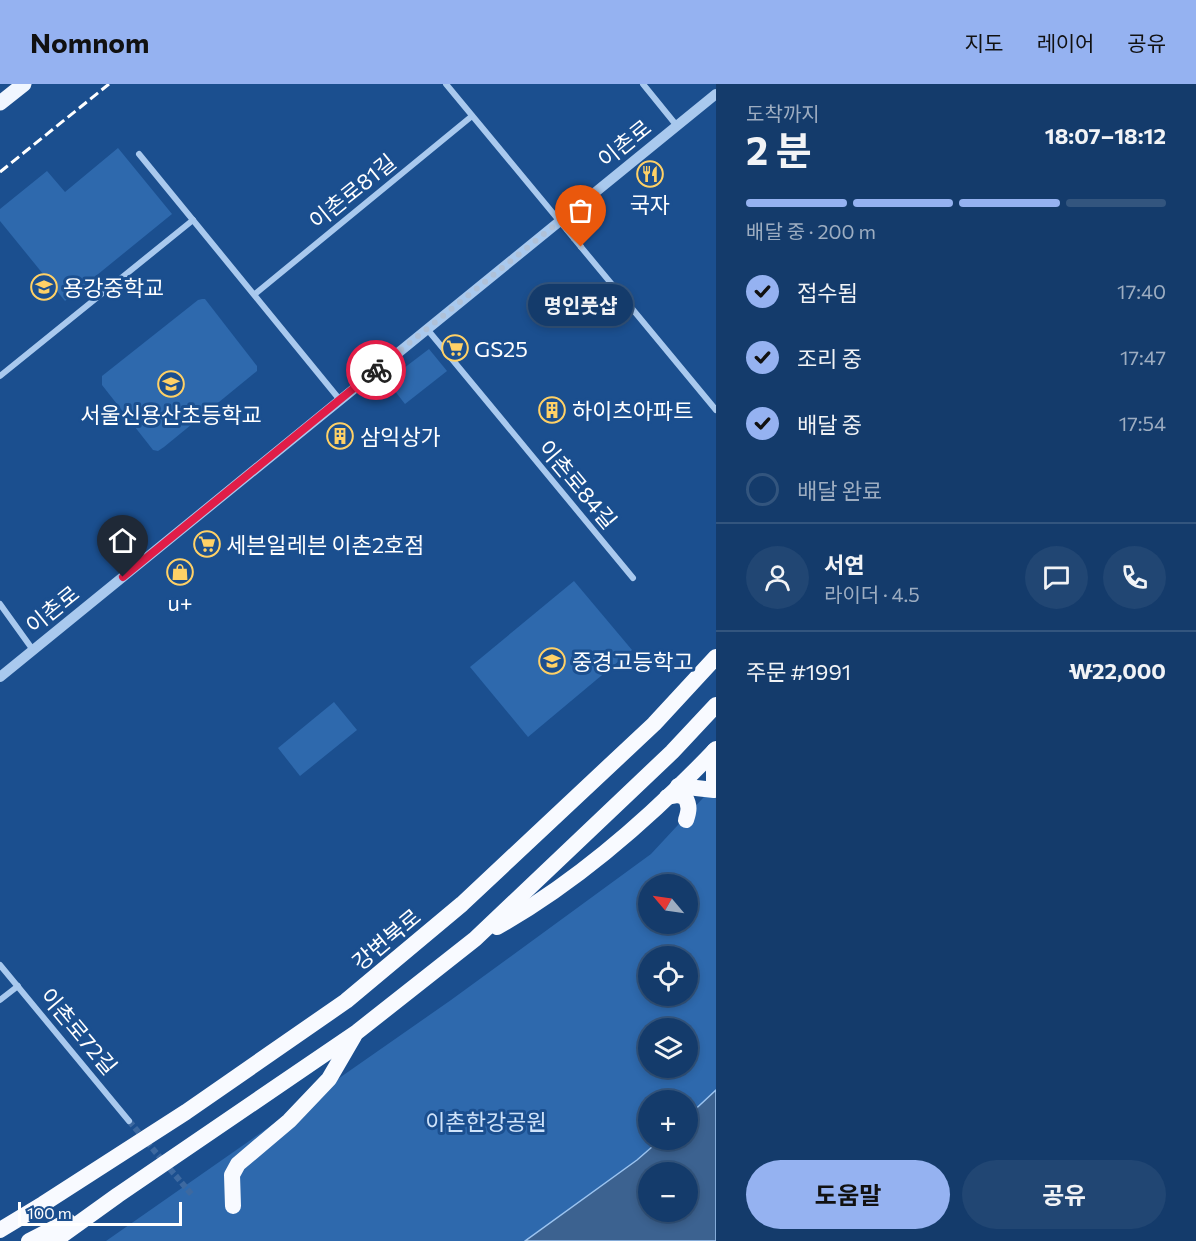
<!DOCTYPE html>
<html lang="ko">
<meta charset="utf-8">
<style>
:root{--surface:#143b6b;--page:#214673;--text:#f1f3f6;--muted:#9dadc1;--line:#33557e;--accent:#95b2f1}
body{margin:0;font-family:Commissioner,"Noto Sans KR",sans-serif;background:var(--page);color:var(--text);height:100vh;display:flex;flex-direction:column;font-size:22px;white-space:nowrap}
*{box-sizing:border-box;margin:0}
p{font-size:20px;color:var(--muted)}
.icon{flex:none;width:33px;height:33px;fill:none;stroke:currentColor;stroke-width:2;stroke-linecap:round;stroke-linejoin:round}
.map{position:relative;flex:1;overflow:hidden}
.side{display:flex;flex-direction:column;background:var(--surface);width:480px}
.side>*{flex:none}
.needle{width:39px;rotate:299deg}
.buttons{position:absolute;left:638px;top:790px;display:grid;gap:12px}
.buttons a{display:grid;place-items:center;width:60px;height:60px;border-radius:50%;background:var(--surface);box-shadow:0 3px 9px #0003,0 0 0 2px var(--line);font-size:30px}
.scale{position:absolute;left:18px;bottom:15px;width:164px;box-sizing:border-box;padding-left:6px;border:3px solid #fff;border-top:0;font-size:16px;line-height:21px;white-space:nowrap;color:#fff;-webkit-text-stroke:4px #1b4f8f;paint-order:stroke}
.pin{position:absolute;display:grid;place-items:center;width:51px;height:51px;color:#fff;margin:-62px -26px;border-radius:50% 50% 50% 0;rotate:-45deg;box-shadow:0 0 6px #0007}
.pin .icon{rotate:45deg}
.courier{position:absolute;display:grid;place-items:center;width:60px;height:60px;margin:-30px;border:4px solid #e11d48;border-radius:50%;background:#fff;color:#222;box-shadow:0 2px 8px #0007}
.bubble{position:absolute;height:42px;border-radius:21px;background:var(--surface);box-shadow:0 3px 9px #0003,0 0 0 2px var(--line);font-size:20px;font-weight:700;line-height:42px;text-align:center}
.summary em{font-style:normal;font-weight:700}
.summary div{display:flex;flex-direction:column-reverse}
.summary{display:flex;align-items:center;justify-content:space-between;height:102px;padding:0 30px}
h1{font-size:39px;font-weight:700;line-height:45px}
.bar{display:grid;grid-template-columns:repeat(4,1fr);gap:9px 6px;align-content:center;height:72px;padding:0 30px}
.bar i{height:8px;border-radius:4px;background:var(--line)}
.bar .active{background:var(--accent)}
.bar p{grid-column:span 4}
.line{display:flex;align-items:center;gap:15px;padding:0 30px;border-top:2px solid var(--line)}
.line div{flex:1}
.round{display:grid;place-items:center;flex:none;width:63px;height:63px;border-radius:32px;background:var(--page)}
ol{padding:0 30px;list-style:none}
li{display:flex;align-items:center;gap:18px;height:66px}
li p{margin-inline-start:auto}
li .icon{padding:6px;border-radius:50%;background:var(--accent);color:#111;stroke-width:4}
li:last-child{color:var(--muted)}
li i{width:33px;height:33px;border:3px solid var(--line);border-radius:50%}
.button{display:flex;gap:12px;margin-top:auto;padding:12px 30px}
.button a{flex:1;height:69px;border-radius:36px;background:var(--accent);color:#111;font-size:24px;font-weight:700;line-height:69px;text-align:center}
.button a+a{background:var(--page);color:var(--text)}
header{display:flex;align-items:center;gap:36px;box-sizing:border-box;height:84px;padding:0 30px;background:var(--accent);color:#111}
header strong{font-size:28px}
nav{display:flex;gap:33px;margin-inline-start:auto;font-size:21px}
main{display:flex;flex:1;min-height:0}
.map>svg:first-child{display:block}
</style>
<header>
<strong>Nomnom</strong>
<nav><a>지도</a><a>레이어</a><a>공유</a></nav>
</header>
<main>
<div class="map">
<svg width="716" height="1157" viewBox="0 0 716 1157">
<rect width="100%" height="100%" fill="#1b4f8f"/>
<!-- green -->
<g fill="#2e69ad" fill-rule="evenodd">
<path d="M 118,64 L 172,130 L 65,217 L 0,137 L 0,125 L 47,87 L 65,108 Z"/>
<path d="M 202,215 L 205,215 L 257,282 L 257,287 L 164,363 L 158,367 L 153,366 L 102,301 L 102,292 L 198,216 Z"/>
<path d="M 429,265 L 447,287 L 405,320 L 387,297 Z"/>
<path d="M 574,497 L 632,566 L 528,653 L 470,583 Z"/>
<path d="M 334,618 L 357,646 L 300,692 L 278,664 Z"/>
<path d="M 716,700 L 716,1006 L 687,1033 L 687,1017 L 648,1017 L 648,1056 L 660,1056 L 637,1076 L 525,1157 L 106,1157 L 451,916 L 651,770 ZM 648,801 L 687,801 L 687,840 L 648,840 ZM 648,873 L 687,873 L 687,912 L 648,912 ZM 648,945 L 687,945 L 687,984 L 648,984 Z"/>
</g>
<!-- water -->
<path fill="#3c6290" stroke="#9cc4f0" stroke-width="1.5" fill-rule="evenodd" d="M 716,1006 L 716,1157 L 525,1157 L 637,1076 L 660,1056 L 687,1056 L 687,1033 ZM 648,1089 L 687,1089 L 687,1128 L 648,1128 Z"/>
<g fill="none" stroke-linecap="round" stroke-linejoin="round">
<!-- minor-tunnel -->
<path stroke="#3d69a0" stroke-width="6" stroke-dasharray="6 3" stroke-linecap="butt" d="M 129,1037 L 193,1112"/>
<!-- minor -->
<g stroke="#a9c9ee" stroke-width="6">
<path d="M 446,0 L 716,326"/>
<path d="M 643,0 L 677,42"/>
<path d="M 139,70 L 340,316"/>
<path d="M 255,210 L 472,32"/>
<path d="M 427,245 L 633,494"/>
<path d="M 0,292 L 193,136"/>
<path d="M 0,520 L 33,566"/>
<path d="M 0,881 L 129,1037"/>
<path d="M 0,916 L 18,902"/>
</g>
<!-- tertiary -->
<path stroke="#a9c9ee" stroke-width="10" d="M 0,593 L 716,10"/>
<!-- primary -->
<path stroke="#f0f6ff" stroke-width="15" d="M 0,19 L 24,0"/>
<!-- trunk -->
<g stroke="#f8faff" stroke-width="16">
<path d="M 678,702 L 714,706 L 714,667"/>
<path d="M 667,713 L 678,711 L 685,713 C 690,722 689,727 686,736"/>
<path d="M 497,843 C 579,797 651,733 716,665"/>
<path d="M 233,1122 L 232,1091 L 238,1080 L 289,1037 L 329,995 L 354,952"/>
<path d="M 0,1146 L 43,1120 L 186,1028 L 346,917 L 462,820 L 654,640 L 716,573"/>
<path d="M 29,1157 L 68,1137"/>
<path d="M 54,1157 L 118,1111 L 357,948 L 475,855 L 672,668 L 716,621"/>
</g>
<!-- rail -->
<path stroke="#fff" stroke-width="3" stroke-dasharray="10 4.5" stroke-linecap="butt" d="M 0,88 L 109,0"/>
</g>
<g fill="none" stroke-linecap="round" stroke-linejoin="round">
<!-- done -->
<path stroke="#afc1d8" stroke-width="6" stroke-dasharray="0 10.8" d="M 376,286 L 560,137 L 581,163"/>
<!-- route -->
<path stroke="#e11d48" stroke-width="8" d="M 123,493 L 376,286"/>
</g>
<!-- icons -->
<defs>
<g id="restaurant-ring" transform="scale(1.35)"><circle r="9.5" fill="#1b4f8f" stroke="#ffd166" stroke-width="1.5"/><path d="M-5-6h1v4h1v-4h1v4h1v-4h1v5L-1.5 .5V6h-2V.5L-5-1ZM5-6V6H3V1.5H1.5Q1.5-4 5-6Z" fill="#ffd166"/></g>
<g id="school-ring" transform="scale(1.35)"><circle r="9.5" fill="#1b4f8f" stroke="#ffd166" stroke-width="1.5"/><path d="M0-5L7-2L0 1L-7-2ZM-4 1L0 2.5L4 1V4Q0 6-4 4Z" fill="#ffd166"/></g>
<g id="supermarket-ring" transform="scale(1.35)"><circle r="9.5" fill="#1b4f8f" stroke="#ffd166" stroke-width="1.5"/><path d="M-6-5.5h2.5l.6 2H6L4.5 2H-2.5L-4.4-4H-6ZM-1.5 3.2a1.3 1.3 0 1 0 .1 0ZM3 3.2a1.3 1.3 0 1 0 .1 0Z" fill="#ffd166"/></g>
<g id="building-ring" transform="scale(1.35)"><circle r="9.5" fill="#1b4f8f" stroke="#ffd166" stroke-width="1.5"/><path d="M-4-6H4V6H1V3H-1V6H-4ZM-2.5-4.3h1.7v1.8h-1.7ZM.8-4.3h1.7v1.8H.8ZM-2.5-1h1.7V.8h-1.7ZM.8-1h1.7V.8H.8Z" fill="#ffd166"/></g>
<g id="shop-ring" transform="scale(1.35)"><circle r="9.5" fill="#1b4f8f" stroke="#ffd166" stroke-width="1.5"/><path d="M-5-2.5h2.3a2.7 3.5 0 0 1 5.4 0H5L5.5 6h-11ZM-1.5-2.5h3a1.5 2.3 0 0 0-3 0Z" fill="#ffd166"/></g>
</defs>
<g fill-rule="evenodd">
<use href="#restaurant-ring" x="650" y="90"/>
<use href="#school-ring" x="44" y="203"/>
<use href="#supermarket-ring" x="455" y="264"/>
<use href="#school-ring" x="171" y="300"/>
<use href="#building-ring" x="552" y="326"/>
<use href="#building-ring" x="340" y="352"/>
<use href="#supermarket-ring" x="207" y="460"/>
<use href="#shop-ring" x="180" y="488"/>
<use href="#school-ring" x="552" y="577"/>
</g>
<g text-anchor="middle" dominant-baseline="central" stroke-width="6" stroke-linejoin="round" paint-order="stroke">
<!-- street labels -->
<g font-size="22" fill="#fff" stroke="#1b4f8f">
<text transform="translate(624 59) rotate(-39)">이촌로</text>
<text transform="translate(352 107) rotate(-39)">이촌로81길</text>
<text transform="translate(578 400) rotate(50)">이촌로84길</text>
<text transform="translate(52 525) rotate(-39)">이촌로</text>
<text transform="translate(386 855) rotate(-40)">강변북로</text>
<text transform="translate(79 947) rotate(50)">이촌로72길</text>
</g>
<!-- poi labels -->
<g font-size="22" fill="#fff" stroke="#1b4f8f" text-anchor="start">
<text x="650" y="120" text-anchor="middle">국자</text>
<text x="63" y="203">용강중학교</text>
<text x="474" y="264">GS25</text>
<text x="572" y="326">하이츠아파트</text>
<text x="171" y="330" text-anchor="middle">서울신용산초등학교</text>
<text x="360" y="352">삼익상가</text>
<text x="226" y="460">세븐일레븐 이촌2호점</text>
<text x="180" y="518" text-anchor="middle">u+</text>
<text x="572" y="577">중경고등학고</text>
</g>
<!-- park labels -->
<g font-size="22" fill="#cfe3fa" stroke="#1b4f8f">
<text x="486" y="1037">이촌한강공원</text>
</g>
</g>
</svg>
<div class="buttons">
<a><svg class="needle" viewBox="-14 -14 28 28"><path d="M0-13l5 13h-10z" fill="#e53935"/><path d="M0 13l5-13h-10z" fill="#9dadc1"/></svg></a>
<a><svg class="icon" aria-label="locate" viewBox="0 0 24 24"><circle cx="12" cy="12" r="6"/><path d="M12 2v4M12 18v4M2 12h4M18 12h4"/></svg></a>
<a><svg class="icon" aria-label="layers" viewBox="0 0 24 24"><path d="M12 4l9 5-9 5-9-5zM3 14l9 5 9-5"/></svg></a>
<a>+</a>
<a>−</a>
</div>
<div class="scale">100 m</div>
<div class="pin" style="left:581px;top:163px;background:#ea580c"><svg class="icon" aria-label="bag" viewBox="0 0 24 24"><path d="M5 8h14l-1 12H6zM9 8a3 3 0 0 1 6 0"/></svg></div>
<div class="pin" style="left:123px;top:493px;background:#1f2937"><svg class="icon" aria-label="home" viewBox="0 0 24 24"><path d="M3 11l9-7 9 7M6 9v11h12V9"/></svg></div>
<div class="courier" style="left:376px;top:286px"><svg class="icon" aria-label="bike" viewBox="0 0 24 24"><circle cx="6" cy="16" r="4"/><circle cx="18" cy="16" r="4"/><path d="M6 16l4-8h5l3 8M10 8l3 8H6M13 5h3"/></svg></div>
<div class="bubble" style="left:528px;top:200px;width:105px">명인풋샵</div>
</div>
<section class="side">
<div class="summary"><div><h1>2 분</h1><p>도착까지</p></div><em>18:07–18:12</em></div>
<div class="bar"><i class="active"></i><i class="active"></i><i class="active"></i><i></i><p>배달 중 · 200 m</p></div>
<ol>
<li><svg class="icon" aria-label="check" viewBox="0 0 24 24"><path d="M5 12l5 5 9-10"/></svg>접수됨<p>17:40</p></li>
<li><svg class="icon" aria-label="check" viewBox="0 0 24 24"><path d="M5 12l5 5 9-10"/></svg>조리 중<p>17:47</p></li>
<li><svg class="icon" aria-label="check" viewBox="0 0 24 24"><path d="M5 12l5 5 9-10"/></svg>배달 중<p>17:54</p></li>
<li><i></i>배달 완료</li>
</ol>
<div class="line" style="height:108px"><a class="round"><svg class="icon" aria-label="person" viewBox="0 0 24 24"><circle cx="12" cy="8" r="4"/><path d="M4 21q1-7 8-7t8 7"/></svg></a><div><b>서연</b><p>라이더 · 4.5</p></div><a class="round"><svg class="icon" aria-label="chat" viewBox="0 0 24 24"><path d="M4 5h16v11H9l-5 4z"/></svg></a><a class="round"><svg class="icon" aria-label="phone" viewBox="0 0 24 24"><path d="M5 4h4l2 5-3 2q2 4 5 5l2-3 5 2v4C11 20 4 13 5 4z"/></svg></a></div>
<div class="line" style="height:78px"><div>주문 #1991</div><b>₩22,000</b></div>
<div class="button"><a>도움말</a><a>공유</a></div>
</section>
</main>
